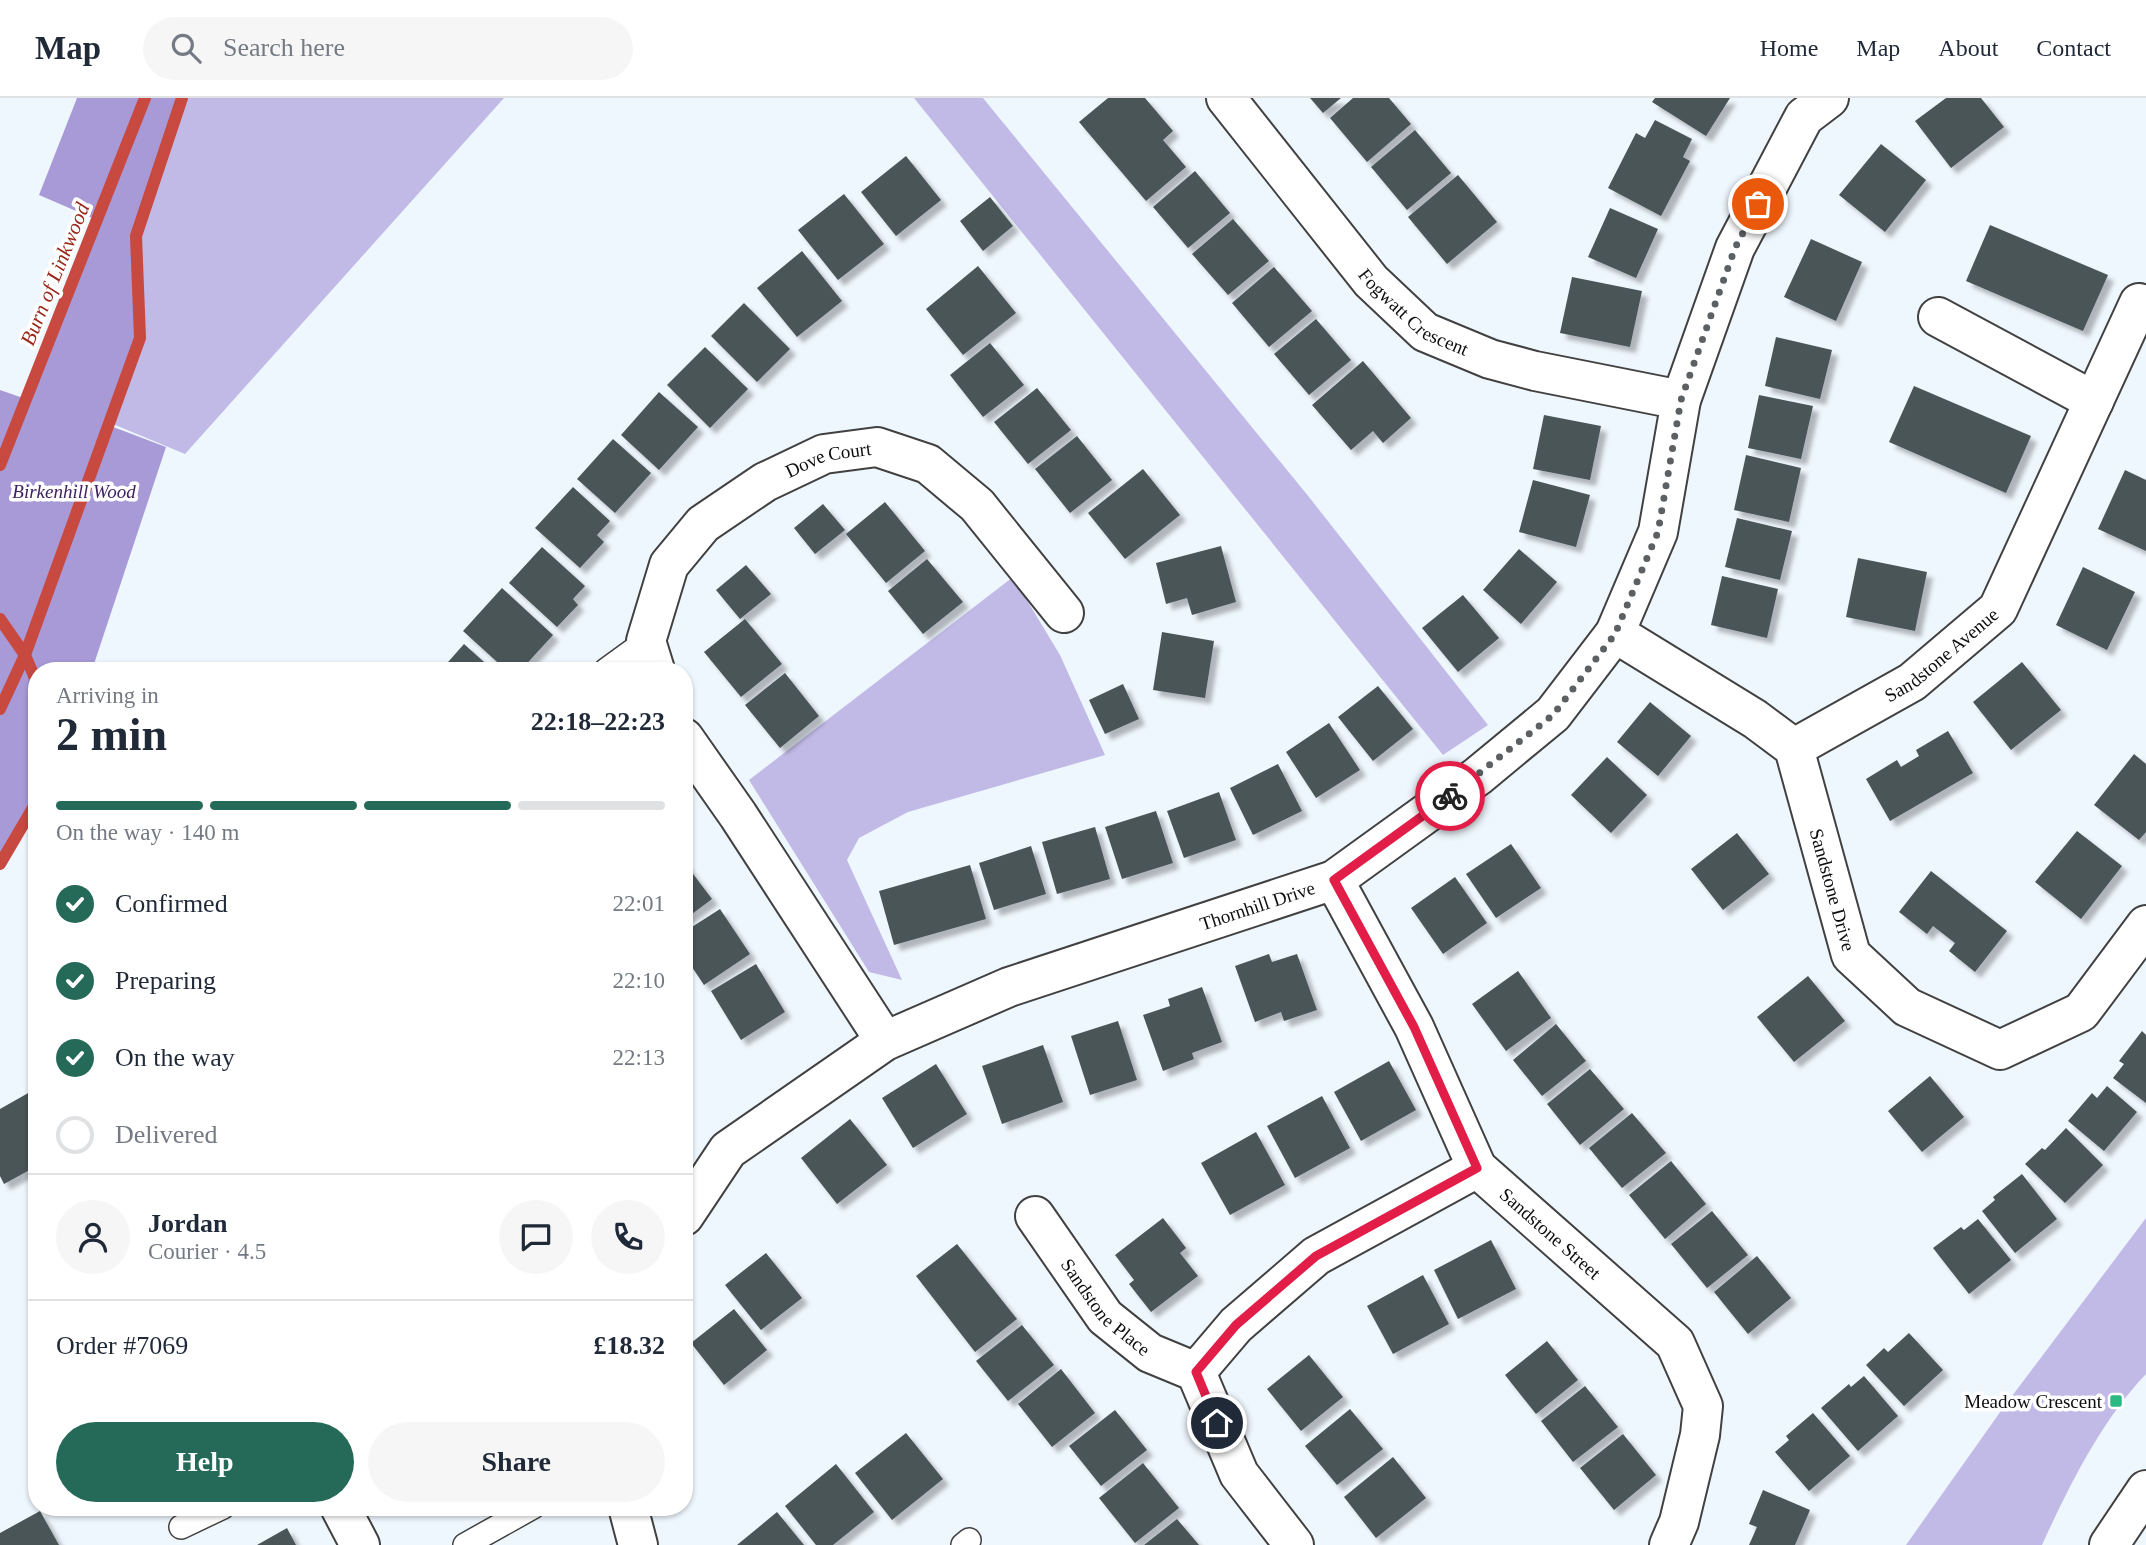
<!DOCTYPE html>
<meta charset="utf-8">
<style>
:root{--surface:#fff;--page:#f6f6f7;--text:#1f2937;--muted:#747a83;--line:#e0e1e3;--accent:#256959}
body{margin:0;font-family:Georgia,serif;background:var(--page);color:var(--text);height:100vh;display:flex;flex-direction:column;font-size:26px;white-space:nowrap}
*{box-sizing:border-box;margin:0}
p{font-size:23px;color:var(--muted)}
.icon{flex:none;width:38px;height:38px;fill:none;stroke:currentColor;stroke-width:2;stroke-linecap:round;stroke-linejoin:round}
.map{position:relative;flex:1;overflow:hidden}
.side{position:absolute;left:28px;top:564px;width:665px;height:854px;display:flex;flex-direction:column;background:var(--surface);border-radius:28px;box-shadow:0 2px 5px #0004}
.side>*{flex:none}
.pin{position:absolute;display:grid;place-items:center;width:60px;height:60px;color:#fff;margin:-30px;border:4px solid #fff;border-radius:50%;box-shadow:0 2px 7px #0007}
.courier{position:absolute;display:grid;place-items:center;width:70px;height:70px;margin:-35px;border:5px solid #e11d48;border-radius:50%;background:#fff;color:#222;box-shadow:0 2px 9px #0007}
.head em{font-style:normal;font-weight:700}
.head div{display:flex;flex-direction:column-reverse}
.head{display:flex;align-items:center;justify-content:space-between;height:119px;padding:0 28px}
h1{font-size:46px;font-weight:700;line-height:52px}
.bar{display:grid;grid-template-columns:repeat(4,1fr);gap:10px 7px;align-content:center;height:84px;padding:0 28px}
.bar i{height:9px;border-radius:5px;background:var(--line)}
.bar .selected{background:var(--accent)}
.bar p{grid-column:span 4}
.line{display:flex;align-items:center;gap:18px;padding:0 28px;border-top:2px solid var(--line)}
.line div{flex:1}
.round{display:grid;place-items:center;flex:none;width:74px;height:74px;border-radius:37px;background:var(--page)}
ol{padding:0 28px;list-style:none}
li{display:flex;align-items:center;gap:21px;height:77px}
li p{margin-inline-start:auto}
li .icon{padding:7px;border-radius:50%;background:var(--accent);color:#fff;stroke-width:4}
li:last-child{color:var(--muted)}
li i{width:38px;height:38px;border:4px solid var(--line);border-radius:50%}
.cta{display:flex;gap:14px;margin-top:auto;padding:14px 28px}
.cta a{flex:1;height:80px;border-radius:42px;background:var(--accent);color:#fff;font-size:28px;font-weight:700;line-height:80px;text-align:center}
.cta a+a{background:var(--page);color:var(--text)}
header{display:flex;align-items:center;gap:42px;box-sizing:border-box;height:98px;padding:0 35px;background:var(--surface);border-bottom:2px solid var(--line)}
header strong{font-size:33px}
nav{display:flex;gap:38px;margin-inline-start:auto;font-size:24px}
.search{width:490px;height:63px;background:var(--page);display:flex;align-items:center;gap:18px;box-sizing:border-box;padding:0 24px;border-radius:38px;color:var(--muted);font-size:26px}
.map>svg:first-child{display:block}
</style>
<header>
<strong>Map</strong>
<div class="search"><svg class="icon" aria-label="search" viewBox="0 0 24 24"><circle cx="10" cy="10" r="6"/><path d="M15 15l6 6"/></svg>Search here</div>
<nav><a>Home</a><a>Map</a><a>About</a><a>Contact</a></nav>
</header>
<div class="map">
<svg width="2146" height="1447" viewBox="0 0 2146 1447">
<defs>
<filter id="shadow"><feDropShadow dx="6" dy="6" stdDeviation="2" flood-color="#0004"/></filter>
</defs>
<rect width="100%" height="100%" fill="#eff7fe"/>
<!-- green -->
<g fill="#c1bae7">
<path d="M 178,0 L 504,0 L 185,356 L 48,299 Z"/>
<path d="M 914,0 L 983,0 L 1309,399 L 1488,627 L 1443,657 Z"/>
<path d="M 1013,479 L 1060,557 L 1105,657 L 908,714 L 859,740 L 847,762 L 902,882 L 869,874 L 749,682 Z"/>
<path d="M 2146,1120 L 2146,1276 C 2101,1323 2069,1388 2042,1447 L 1906,1447 L 2003,1310 Z"/>
</g>
<!-- forest -->
<path fill="#a79ad7" d="M 77,0 L 182,0 L 136,138 L 140,240 L 108,327 L 166,349 L 92,572 L 37,572 L 37,703 L 0,766 L 0,292 L 26,301 L 97,122 L 39,97 Z"/>
<g fill="none" stroke-linecap="round" stroke-linejoin="round">
<!-- stream -->
<g stroke="#c74940" stroke-width="12">
<path d="M 0,367 L 145,0"/>
<path d="M 0,521 L 25,557 L 37,585"/>
<path d="M 0,611 L 25,557 L 140,240 L 136,138 L 182,0"/>
<path d="M 0,766 L 37,703"/>
</g>
</g>
<!-- building -->
<g fill="#4a5556" filter="url(#shadow)">
<path d="M 1108,0 L 1145,0 L 1173,33 L 1163,42 L 1186,69 L 1146,103 L 1079,24 Z"/>
<path d="M 1310,0 L 1341,0 L 1323,15 Z"/>
<path d="M 1353,0 L 1389,0 L 1411,26 L 1367,64 L 1330,20 Z"/>
<path d="M 1655,0 L 1730,0 L 1706,38 L 1652,4 Z"/>
<path d="M 1946,0 L 1981,0 L 2004,29 L 1951,70 L 1915,23 Z"/>
<path d="M 1655,22 L 1692,41 L 1683,59 L 1690,63 L 1661,118 L 1608,90 L 1636,35 L 1645,40 Z"/>
<path d="M 1415,32 L 1451,75 L 1407,112 L 1371,69 Z"/>
<path d="M 1881,46 L 1926,82 L 1885,134 L 1839,97 Z"/>
<path d="M 906,58 L 941,102 L 896,138 L 861,94 Z"/>
<path d="M 1195,73 L 1230,115 L 1188,150 L 1153,109 Z"/>
<path d="M 1458,77 L 1497,124 L 1447,166 L 1408,119 Z"/>
<path d="M 844,96 L 884,146 L 838,182 L 798,132 Z"/>
<path d="M 990,99 L 1013,128 L 983,153 L 960,123 Z"/>
<path d="M 1610,110 L 1658,131 L 1636,180 L 1588,159 Z"/>
<path d="M 1233,121 L 1269,163 L 1228,197 L 1192,156 Z"/>
<path d="M 1990,127 L 2108,177 L 2083,233 L 1966,183 Z"/>
<path d="M 1811,141 L 1862,164 L 1836,223 L 1784,199 Z"/>
<path d="M 802,153 L 842,203 L 797,239 L 757,190 Z"/>
<path d="M 978,168 L 1016,215 L 963,257 L 926,211 Z"/>
<path d="M 1274,169 L 1312,213 L 1269,249 L 1232,205 Z"/>
<path d="M 1572,179 L 1642,193 L 1630,249 L 1560,235 Z"/>
<path d="M 744,205 L 790,251 L 757,284 L 711,238 Z"/>
<path d="M 1316,221 L 1351,262 L 1309,297 L 1274,256 Z"/>
<path d="M 1776,239 L 1832,252 L 1820,301 L 1765,288 Z"/>
<path d="M 990,245 L 1024,287 L 983,319 L 950,277 Z"/>
<path d="M 705,249 L 748,291 L 710,330 L 667,287 Z"/>
<path d="M 1363,263 L 1411,320 L 1383,345 L 1373,333 L 1351,352 L 1312,307 Z"/>
<path d="M 1914,288 L 2031,338 L 2006,395 L 1889,344 Z"/>
<path d="M 1037,290 L 1071,332 L 1028,366 L 994,324 Z"/>
<path d="M 659,294 L 698,329 L 659,372 L 621,337 Z"/>
<path d="M 1759,297 L 1813,308 L 1801,361 L 1748,350 Z"/>
<path d="M 1544,317 L 1601,328 L 1590,382 L 1533,371 Z"/>
<path d="M 1077,338 L 1112,382 L 1070,415 L 1035,371 Z"/>
<path d="M 613,341 L 651,375 L 615,415 L 577,381 Z"/>
<path d="M 1746,357 L 1801,370 L 1789,424 L 1734,412 Z"/>
<path d="M 1143,371 L 1180,417 L 1125,461 L 1088,415 Z"/>
<path d="M 2125,372 L 2146,382 L 2146,453 L 2098,431 Z"/>
<path d="M 1533,382 L 1590,397 L 1576,449 L 1519,434 Z"/>
<path d="M 573,389 L 610,423 L 597,437 L 604,444 L 580,470 L 535,430 Z"/>
<path d="M 885,404 L 925,453 L 886,485 L 846,436 Z"/>
<path d="M 823,406 L 845,432 L 815,456 L 794,430 Z"/>
<path d="M 1737,420 L 1792,433 L 1780,482 L 1725,469 Z"/>
<path d="M 1221,448 L 1236,504 L 1192,517 L 1187,500 L 1166,506 L 1156,465 Z"/>
<path d="M 542,449 L 585,488 L 573,501 L 578,507 L 557,529 L 509,485 Z"/>
<path d="M 1519,451 L 1557,484 L 1521,526 L 1483,492 Z"/>
<path d="M 1858,460 L 1927,474 L 1915,533 L 1846,519 Z"/>
<path d="M 927,461 L 963,504 L 923,536 L 888,493 Z"/>
<path d="M 746,467 L 771,496 L 740,521 L 716,492 Z"/>
<path d="M 2083,469 L 2135,494 L 2107,552 L 2056,527 Z"/>
<path d="M 1722,478 L 1778,491 L 1767,540 L 1711,527 Z"/>
<path d="M 502,490 L 553,537 L 521,572 L 506,572 L 463,533 Z"/>
<path d="M 1463,497 L 1499,540 L 1458,574 L 1422,530 Z"/>
<path d="M 745,521 L 782,566 L 741,599 L 704,554 Z"/>
<path d="M 1162,534 L 1214,543 L 1205,600 L 1153,592 Z"/>
<path d="M 464,546 L 493,572 L 441,572 Z"/>
<path d="M 2022,564 L 2061,612 L 2011,652 L 1973,604 Z"/>
<path d="M 785,575 L 819,618 L 780,650 L 745,607 Z"/>
<path d="M 1123,586 L 1139,621 L 1105,636 L 1089,602 Z"/>
<path d="M 1378,588 L 1413,631 L 1373,663 L 1338,619 Z"/>
<path d="M 1650,604 L 1691,638 L 1658,678 L 1617,644 Z"/>
<path d="M 1329,625 L 1360,672 L 1316,700 L 1286,654 Z"/>
<path d="M 1948,633 L 1973,675 L 1890,723 L 1866,681 L 1897,662 L 1901,669 L 1919,658 L 1916,652 Z"/>
<path d="M 2134,656 L 2146,666 L 2146,734 L 2139,742 L 2094,707 Z"/>
<path d="M 1607,659 L 1647,697 L 1611,735 L 1571,697 Z"/>
<path d="M 1278,666 L 1302,713 L 1253,737 L 1230,690 Z"/>
<path d="M 1219,694 L 1236,742 L 1184,760 L 1167,713 Z"/>
<path d="M 1156,713 L 1173,765 L 1122,781 L 1105,729 Z"/>
<path d="M 1095,729 L 1110,781 L 1057,796 L 1042,744 Z"/>
<path d="M 2077,733 L 2122,768 L 2081,821 L 2035,784 Z"/>
<path d="M 1737,735 L 1769,776 L 1723,812 L 1691,771 Z"/>
<path d="M 1511,746 L 1541,790 L 1496,820 L 1466,776 Z"/>
<path d="M 1031,748 L 1046,796 L 994,812 L 979,765 Z"/>
<path d="M 684,764 L 712,801 L 684,822 Z"/>
<path d="M 970,767 L 986,821 L 894,847 L 879,793 Z"/>
<path d="M 1931,773 L 2007,833 L 1975,874 L 1949,853 L 1955,845 L 1933,828 L 1927,836 L 1899,814 Z"/>
<path d="M 1455,779 L 1487,825 L 1443,856 L 1411,810 Z"/>
<path d="M 720,811 L 750,856 L 704,887 L 684,857 L 684,834 Z"/>
<path d="M 1269,856 L 1272,864 L 1297,856 L 1317,912 L 1284,923 L 1281,914 L 1255,924 L 1235,868 Z"/>
<path d="M 756,866 L 785,914 L 741,942 L 711,893 Z"/>
<path d="M 1518,873 L 1551,920 L 1506,953 L 1472,906 Z"/>
<path d="M 1808,878 L 1845,923 L 1794,964 L 1757,919 Z"/>
<path d="M 1202,889 L 1222,944 L 1192,955 L 1194,961 L 1163,973 L 1143,917 L 1170,908 L 1168,901 Z"/>
<path d="M 1118,923 L 1137,982 L 1090,997 L 1071,938 Z"/>
<path d="M 1556,926 L 1586,963 L 1542,998 L 1513,962 Z"/>
<path d="M 2142,933 L 2146,937 L 2146,1005 L 2113,980 L 2124,966 L 2119,963 Z"/>
<path d="M 1043,947 L 1063,1004 L 1002,1026 L 982,968 Z"/>
<path d="M 1389,963 L 1416,1012 L 1361,1043 L 1334,994 Z"/>
<path d="M 936,966 L 967,1016 L 913,1050 L 882,1000 Z"/>
<path d="M 1590,971 L 1624,1011 L 1580,1047 L 1547,1006 Z"/>
<path d="M 1930,978 L 1964,1019 L 1922,1054 L 1888,1013 Z"/>
<path d="M 2107,988 L 2137,1014 L 2104,1053 L 2068,1023 L 2092,995 L 2097,1000 Z"/>
<path d="M 30,994 L 37,1006 L 37,1068 L 4,1086 L 0,1078 L 0,1011 Z"/>
<path d="M 1322,998 L 1350,1050 L 1295,1080 L 1267,1028 Z"/>
<path d="M 1632,1015 L 1666,1055 L 1622,1090 L 1589,1050 Z"/>
<path d="M 850,1021 L 887,1067 L 837,1106 L 801,1060 Z"/>
<path d="M 2066,1030 L 2103,1067 L 2065,1105 L 2025,1066 L 2042,1050 L 2045,1052 Z"/>
<path d="M 1256,1034 L 1285,1087 L 1230,1117 L 1201,1065 Z"/>
<path d="M 1671,1063 L 1706,1106 L 1665,1141 L 1629,1097 Z"/>
<path d="M 2022,1076 L 2057,1121 L 2015,1155 L 1982,1113 L 1995,1102 L 1993,1099 Z"/>
<path d="M 1712,1113 L 1748,1157 L 1707,1190 L 1671,1146 Z"/>
<path d="M 1163,1120 L 1186,1150 L 1180,1155 L 1198,1178 L 1151,1214 L 1129,1186 L 1134,1182 L 1115,1157 Z"/>
<path d="M 1978,1121 L 2011,1162 L 1969,1196 L 1933,1150 L 1961,1129 L 1964,1132 Z"/>
<path d="M 1491,1142 L 1516,1191 L 1458,1221 L 1434,1172 Z"/>
<path d="M 957,1146 L 1017,1221 L 975,1254 L 916,1178 Z"/>
<path d="M 766,1155 L 802,1200 L 761,1232 L 725,1187 Z"/>
<path d="M 1757,1158 L 1791,1200 L 1748,1236 L 1714,1194 Z"/>
<path d="M 1423,1177 L 1449,1226 L 1393,1256 L 1367,1208 Z"/>
<path d="M 734,1211 L 767,1252 L 724,1287 L 691,1245 Z"/>
<path d="M 1022,1227 L 1054,1267 L 1008,1303 L 976,1263 Z"/>
<path d="M 1909,1235 L 1943,1272 L 1904,1308 L 1866,1267 L 1884,1250 L 1888,1254 Z"/>
<path d="M 1547,1243 L 1578,1282 L 1536,1316 L 1505,1277 Z"/>
<path d="M 1309,1257 L 1343,1299 L 1301,1333 L 1267,1291 Z"/>
<path d="M 1061,1271 L 1095,1315 L 1052,1349 L 1018,1306 Z"/>
<path d="M 1864,1278 L 1898,1318 L 1858,1353 L 1821,1310 L 1849,1286 L 1851,1289 Z"/>
<path d="M 1585,1288 L 1618,1329 L 1573,1364 L 1541,1323 Z"/>
<path d="M 1350,1311 L 1383,1351 L 1337,1387 L 1305,1348 Z"/>
<path d="M 1115,1312 L 1147,1352 L 1101,1388 L 1069,1348 Z"/>
<path d="M 1813,1315 L 1850,1358 L 1809,1393 L 1775,1354 L 1789,1342 L 1786,1338 Z"/>
<path d="M 906,1335 L 943,1381 L 892,1422 L 855,1375 Z"/>
<path d="M 1623,1336 L 1656,1377 L 1614,1412 L 1580,1370 Z"/>
<path d="M 1393,1359 L 1426,1400 L 1376,1440 L 1344,1399 Z"/>
<path d="M 1143,1365 L 1179,1410 L 1135,1445 L 1099,1400 Z"/>
<path d="M 836,1366 L 874,1414 L 833,1447 L 816,1447 L 785,1408 Z"/>
<path d="M 1763,1392 L 1810,1412 L 1795,1447 L 1749,1447 L 1757,1429 L 1749,1426 Z"/>
<path d="M 40,1413 L 59,1447 L 0,1447 L 0,1435 Z"/>
<path d="M 777,1414 L 804,1447 L 737,1447 Z"/>
<path d="M 1177,1421 L 1199,1447 L 1144,1447 Z"/>
<path d="M 287,1430 L 296,1447 L 257,1447 Z"/>
</g>
<g fill="none" stroke-linecap="round" stroke-linejoin="round">
<!-- service casing -->
<g stroke="#414141" stroke-width="26">
<g id="service">
<path d="M 606,572 L 646,543"/>
<path d="M 181,1429 L 223,1409"/>
<path d="M 465,1447 L 533,1409"/>
<path d="M 963,1447 L 969,1442"/>
</g>
</g>
<!-- minor casing -->
<g stroke="#414141" stroke-width="42">
<g id="minor">
<path id="s1" d="M 1226,0 L 1371,183 L 1425,234 L 1490,261 L 1535,273 L 1681,302"/>
<path d="M 1938,219 L 2094,303"/>
<path id="s2" d="M 1615,535 L 1755,621 L 1794,650 L 1851,857 L 1907,909 L 2000,952 L 2081,914 L 2146,827"/>
<path id="s3" d="M 655,572 L 646,543 L 669,467 L 703,426 L 765,384 L 824,356 L 877,349 L 928,366 L 977,407 L 1064,515"/>
<path d="M 684,640 L 738,717 L 885,943"/>
<path id="s4" d="M 1794,650 L 1912,584 L 1998,511 L 2139,205"/>
<path id="s5" d="M 1334,782 L 1414,929 L 1477,1070 L 1675,1245 L 1703,1308 L 1700,1337 L 1679,1424 L 1669,1447"/>
<path id="s6" d="M 684,1118 L 728,1052 L 885,943 L 1009,889 L 1334,782 L 1478,678 L 1553,616 L 1615,535 L 1658,434 L 1681,302 L 1735,150 L 1804,19 L 1829,0"/>
<path id="s7" d="M 1035,1118 L 1105,1219 L 1150,1255 L 1196,1274 L 1239,1376 L 1294,1447"/>
<path d="M 1196,1274 L 1236,1227 L 1316,1158 L 1477,1070"/>
<path d="M 340,1409 L 360,1447"/>
<path d="M 628,1409 L 638,1447"/>
</g>
</g>
<!-- tertiary casing -->
<g stroke="#414141" stroke-width="42">
<path id="tertiary" d="M 2109,1447 L 2146,1392"/>
</g>
<!-- service -->
<use href="#service" stroke="#fff" stroke-width="23"/>
<!-- minor -->
<use href="#minor" stroke="#fff" stroke-width="38"/>
<!-- tertiary -->
<use href="#tertiary" stroke="#fff" stroke-width="38"/>
</g>
<g fill="none" stroke-linecap="round" stroke-linejoin="round">
<!-- done -->
<path stroke="#5d6062" stroke-width="7" stroke-dasharray="0 12.6" d="M 1450,698 L 1553,617 L 1615,536 L 1658,434 L 1681,302 L 1735,150 L 1758,106"/>
<!-- route -->
<path stroke="#e11d48" stroke-width="9" d="M 1217,1325 L 1196,1274 L 1236,1227 L 1316,1158 L 1477,1070 L 1414,929 L 1334,782 L 1450,698"/>
</g>
<!-- markers -->
<rect fill="#2cb882" stroke="#fff" stroke-width="2.5" x="2109" y="1296" width="14" height="14" rx="3.5"/>
<g text-anchor="middle" dominant-baseline="central" stroke-width="7" stroke-linejoin="round" paint-order="stroke">
<!-- street labels -->
<g font-size="19" fill="#0e0e0e" stroke="#fff">
<text stroke="none"><textPath href="#s1" startOffset="287">Fogwatt Crescent</textPath></text>
<text stroke="none"><textPath href="#s3" startOffset="306">Dove Court</textPath></text>
<text stroke="none"><textPath href="#s4" startOffset="175">Sandstone Avenue</textPath></text>
<text stroke="none"><textPath href="#s2" startOffset="360">Sandstone Drive</textPath></text>
<text stroke="none"><textPath href="#s6" startOffset="667">Thornhill Drive</textPath></text>
<text stroke="none"><textPath href="#s5" startOffset="420">Sandstone Street</textPath></text>
<text stroke="none"><textPath href="#s7" startOffset="116">Sandstone Place</textPath></text>
</g>
<!-- park labels -->
<g font-size="19" font-style="italic" fill="#3f2163" stroke="#fff">
<text x="74" y="393">Birkenhill Wood</text>
</g>
<!-- poi labels -->
<g font-size="19" fill="#0e0e0e" stroke="#fff" text-anchor="end">
<text x="2102" y="1303">Meadow Crescent</text>
</g>
<!-- water labels -->
<g font-size="21" font-style="italic" fill="#9a291c" stroke="#fff">
<text transform="translate(55 176) rotate(-68)">Burn of Linkwood</text>
</g>
</g>
</svg>
<div class="pin" style="left:1758px;top:106px;background:#ea580c"><svg class="icon" aria-label="bag" viewBox="0 0 24 24"><path d="M5 8h14l-1 12H6zM9 8a3 3 0 0 1 6 0"/></svg></div>
<div class="pin" style="left:1217px;top:1325px;background:#1f2937"><svg class="icon" aria-label="home" viewBox="0 0 24 24"><path d="M3 11l9-7 9 7M6 9v11h12V9"/></svg></div>
<div class="courier" style="left:1450px;top:698px"><svg class="icon" aria-label="bike" viewBox="0 0 24 24"><circle cx="6" cy="16" r="4"/><circle cx="18" cy="16" r="4"/><path d="M6 16l4-8h5l3 8M10 8l3 8H6M13 5h3"/></svg></div>
<section class="side">
<div class="head"><div><h1>2 min</h1><p>Arriving in</p></div><em>22:18–22:23</em></div>
<div class="bar"><i class="selected"></i><i class="selected"></i><i class="selected"></i><i></i><p>On the way · 140 m</p></div>
<ol>
<li><svg class="icon" aria-label="check" viewBox="0 0 24 24"><path d="M5 12l5 5 9-10"/></svg>Confirmed<p>22:01</p></li>
<li><svg class="icon" aria-label="check" viewBox="0 0 24 24"><path d="M5 12l5 5 9-10"/></svg>Preparing<p>22:10</p></li>
<li><svg class="icon" aria-label="check" viewBox="0 0 24 24"><path d="M5 12l5 5 9-10"/></svg>On the way<p>22:13</p></li>
<li><i></i>Delivered</li>
</ol>
<div class="line" style="height:126px"><a class="round"><svg class="icon" aria-label="person" viewBox="0 0 24 24"><circle cx="12" cy="8" r="4"/><path d="M4 21q1-7 8-7t8 7"/></svg></a><div><b>Jordan</b><p>Courier · 4.5</p></div><a class="round"><svg class="icon" aria-label="chat" viewBox="0 0 24 24"><path d="M4 5h16v11H9l-5 4z"/></svg></a><a class="round"><svg class="icon" aria-label="phone" viewBox="0 0 24 24"><path d="M5 4h4l2 5-3 2q2 4 5 5l2-3 5 2v4C11 20 4 13 5 4z"/></svg></a></div>
<div class="line" style="height:91px"><div>Order #7069</div><b>£18.32</b></div>
<div class="cta"><a>Help</a><a>Share</a></div>
</section>
</div>
